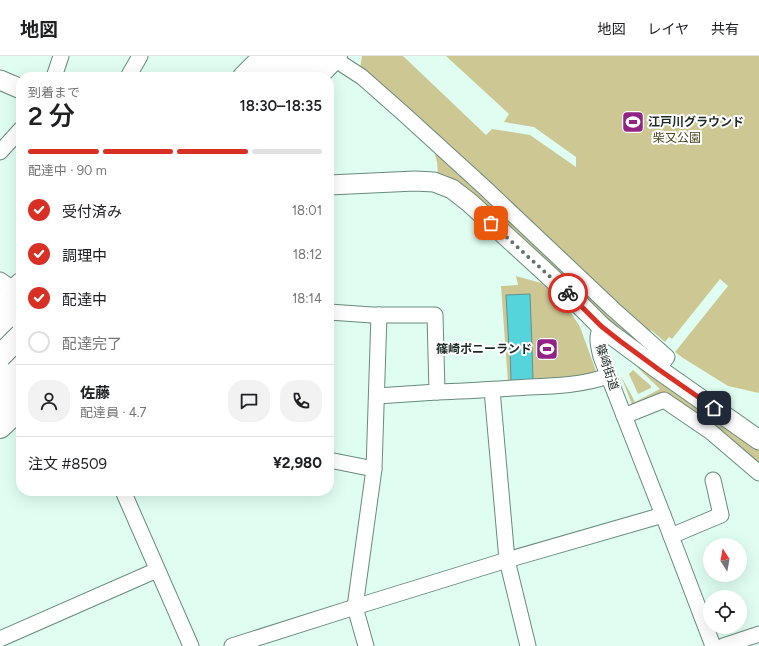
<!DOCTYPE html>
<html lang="ja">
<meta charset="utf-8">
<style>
:root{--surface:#fff;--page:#f2f2f2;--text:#202124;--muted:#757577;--line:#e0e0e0;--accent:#d93025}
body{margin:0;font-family:Figtree,"Noto Sans JP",sans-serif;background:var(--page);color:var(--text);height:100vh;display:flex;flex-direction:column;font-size:15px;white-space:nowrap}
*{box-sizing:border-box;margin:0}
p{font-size:13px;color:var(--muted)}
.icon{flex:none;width:22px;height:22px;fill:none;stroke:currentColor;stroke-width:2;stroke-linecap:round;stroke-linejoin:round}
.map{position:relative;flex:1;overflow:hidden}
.sheet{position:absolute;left:16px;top:16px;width:318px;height:424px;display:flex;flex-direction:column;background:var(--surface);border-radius:16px;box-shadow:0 4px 16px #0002}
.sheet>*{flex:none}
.needle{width:26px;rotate:349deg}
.controls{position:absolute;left:703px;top:482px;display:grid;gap:8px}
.controls a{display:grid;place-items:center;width:44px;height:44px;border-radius:50%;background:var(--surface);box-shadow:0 4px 16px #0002;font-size:20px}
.pin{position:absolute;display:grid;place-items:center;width:34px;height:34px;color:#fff;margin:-17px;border-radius:8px;box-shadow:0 2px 6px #0006}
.courier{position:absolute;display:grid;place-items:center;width:40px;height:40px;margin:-20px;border:3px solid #d93025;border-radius:50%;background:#fff;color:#222;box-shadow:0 1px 5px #0007}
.head em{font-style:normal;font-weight:600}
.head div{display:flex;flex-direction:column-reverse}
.head{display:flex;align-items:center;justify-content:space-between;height:68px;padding:0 12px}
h1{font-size:26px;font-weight:600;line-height:30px}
.bar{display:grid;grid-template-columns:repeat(4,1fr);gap:6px 4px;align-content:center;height:48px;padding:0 12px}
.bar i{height:5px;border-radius:3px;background:var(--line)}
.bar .active{background:var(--accent)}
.bar p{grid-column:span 4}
.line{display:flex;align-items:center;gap:10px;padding:0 12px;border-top:1px solid var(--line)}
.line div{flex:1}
.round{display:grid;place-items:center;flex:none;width:42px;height:42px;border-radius:16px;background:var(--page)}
ol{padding:0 12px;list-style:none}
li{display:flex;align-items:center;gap:12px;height:44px}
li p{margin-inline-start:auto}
li .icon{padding:4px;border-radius:50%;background:var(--accent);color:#fff;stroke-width:4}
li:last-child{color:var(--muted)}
li i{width:22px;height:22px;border:2px solid var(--line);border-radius:50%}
header{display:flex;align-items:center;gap:24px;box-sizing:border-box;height:56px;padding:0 20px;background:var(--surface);border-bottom:1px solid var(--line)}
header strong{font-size:19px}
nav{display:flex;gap:22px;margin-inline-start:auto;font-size:14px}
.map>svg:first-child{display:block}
</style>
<header>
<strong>地図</strong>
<nav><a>地図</a><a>レイヤ</a><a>共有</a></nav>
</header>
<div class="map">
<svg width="759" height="590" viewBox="0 0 759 590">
<rect width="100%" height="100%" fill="#dffef1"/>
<!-- green -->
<g fill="#ccc793">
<path d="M 362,0 L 403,0 L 486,79 L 492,73 L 530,79 L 576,111 L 576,101 L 534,71 L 504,66 L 509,58 L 446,0 L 759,0 L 759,337 L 728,330 L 683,302 L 675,296 L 728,230 L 720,223 L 672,283 L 669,281 L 665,286 L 651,274 L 648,278 L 360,13 Z"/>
<path d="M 437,97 L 646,289 L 635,288 L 620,277 L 457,126 L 445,119 L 438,117 L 437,106 L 435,99 Z"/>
<path d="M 516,220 L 541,227 L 554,238 L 571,257 L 580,271 L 596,315 L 592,320 L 508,327 L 501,230 L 518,229 Z"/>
<path d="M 639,308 L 759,393 L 759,411 L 665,339 L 633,351 L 621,320 L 635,346 L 660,333 L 638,312 Z"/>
<path d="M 633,314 L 651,330 L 651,332 L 638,338 L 629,318 Z"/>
</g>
<!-- building -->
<g fill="#56d4dc" stroke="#658e90">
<path d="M 530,238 L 532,291 L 509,293 L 506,239 Z"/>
<path d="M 532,291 L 533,324 L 511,325 L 510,292 Z"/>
</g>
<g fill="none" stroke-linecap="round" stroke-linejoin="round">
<!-- minor casing -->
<g stroke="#688b7d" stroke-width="17">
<g id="minor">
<path d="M 342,8 L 362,21 L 405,59 L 484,131 L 613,253 L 667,301 L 658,313"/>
<path d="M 54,21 L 61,0"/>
<path d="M 128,21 L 140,0"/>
<path d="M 0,96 L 21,73"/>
<path d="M 0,224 L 15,234"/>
<path d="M 329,256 L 372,259 L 435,259 L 437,336 C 467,335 498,333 529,331 C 556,330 583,329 608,320"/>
<path d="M 601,270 C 596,282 598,288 601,301 L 663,459 L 713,590"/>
<path d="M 492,334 L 507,504 L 528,590"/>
<path d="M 377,340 L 437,336"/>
<path d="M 624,360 L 664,344 L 711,376 L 759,417"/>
<path d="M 329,404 L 374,413"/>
<path d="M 123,435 L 191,590"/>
<path d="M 671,480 L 721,459 L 713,424"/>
<path d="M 0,583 L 157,514"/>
<path d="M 232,590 L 355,551 L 507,504 L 663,459"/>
<path d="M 366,590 L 355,551 L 374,413 L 379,259"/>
<path d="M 723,590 L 759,578"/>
</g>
</g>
<!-- major casing -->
<g stroke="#688b7d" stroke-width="21">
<g id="major">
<path d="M 0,24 L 21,33"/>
<path d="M 329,129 L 415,125 L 434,126 L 452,133 L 470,147 L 568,237 L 601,270 L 612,279 L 658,313 L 759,384"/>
</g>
</g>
<!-- highway casing -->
<g stroke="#688b7d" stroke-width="24">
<g id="highway">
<path d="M 244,21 L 265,0"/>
<path d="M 269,21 L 289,0"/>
<path d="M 294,21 L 314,0"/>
<path d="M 316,21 L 336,0"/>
<path d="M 0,249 L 21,228"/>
<path d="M 0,275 L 21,254"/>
<path d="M 0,325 L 21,303"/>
<path d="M 0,350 L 21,329"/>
<path d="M 0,371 L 21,351"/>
</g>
</g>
<!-- minor -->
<use href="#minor" stroke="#fff" stroke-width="15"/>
<!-- major -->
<use href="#major" stroke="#fff" stroke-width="19"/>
<!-- highway -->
<use href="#highway" stroke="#fff" stroke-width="22"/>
<!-- highway-bridge casing -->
<g stroke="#688b7d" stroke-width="24" stroke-linecap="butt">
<path id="highway-bridge" d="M 0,300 L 21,279"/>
</g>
<!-- highway-bridge -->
<use href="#highway-bridge" stroke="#fff" stroke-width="22"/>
</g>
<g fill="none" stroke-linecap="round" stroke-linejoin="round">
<!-- done -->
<path stroke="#60746c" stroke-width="4" stroke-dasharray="0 7.2" d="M 491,167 L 568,237"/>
<!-- route -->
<path stroke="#d93025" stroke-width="5" d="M 568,237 L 601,270 L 620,285 L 658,313 L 714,352"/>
</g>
<!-- icons -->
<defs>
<g id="stadium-square" transform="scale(1.15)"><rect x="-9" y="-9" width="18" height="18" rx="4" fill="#912385" stroke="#fff"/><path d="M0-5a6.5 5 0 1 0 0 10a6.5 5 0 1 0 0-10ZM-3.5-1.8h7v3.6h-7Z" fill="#fff"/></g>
</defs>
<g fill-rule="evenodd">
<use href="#stadium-square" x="633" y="66"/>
<use href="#stadium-square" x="547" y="293"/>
</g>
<g text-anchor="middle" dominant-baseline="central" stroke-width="4" stroke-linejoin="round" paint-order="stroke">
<!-- poi labels -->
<g font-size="12" font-weight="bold" fill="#1b2924" stroke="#fff" text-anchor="start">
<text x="648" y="66">江戸川グラウンド</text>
<text x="532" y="293" text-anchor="end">篠崎ポニーランド</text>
</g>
<!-- park labels -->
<g font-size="12" fill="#49451f" stroke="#fff">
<text x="677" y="82">柴又公園</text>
</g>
<!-- street labels -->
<g font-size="12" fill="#1b2924" stroke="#fff">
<text transform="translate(607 311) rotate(72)">篠崎街道</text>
</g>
</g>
</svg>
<div class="controls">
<a><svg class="needle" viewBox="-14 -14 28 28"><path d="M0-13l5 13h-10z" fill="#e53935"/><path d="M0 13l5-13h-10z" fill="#757577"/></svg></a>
<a><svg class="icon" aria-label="locate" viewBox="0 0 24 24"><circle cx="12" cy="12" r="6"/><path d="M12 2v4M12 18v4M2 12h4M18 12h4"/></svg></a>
</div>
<div class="pin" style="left:491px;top:167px;background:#ea580c"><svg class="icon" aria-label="bag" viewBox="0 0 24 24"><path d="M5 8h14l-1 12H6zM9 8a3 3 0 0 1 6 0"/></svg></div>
<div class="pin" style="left:714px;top:352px;background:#1f2937"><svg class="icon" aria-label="home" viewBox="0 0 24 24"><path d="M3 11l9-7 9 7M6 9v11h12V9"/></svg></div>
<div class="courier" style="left:568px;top:237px"><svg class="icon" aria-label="bike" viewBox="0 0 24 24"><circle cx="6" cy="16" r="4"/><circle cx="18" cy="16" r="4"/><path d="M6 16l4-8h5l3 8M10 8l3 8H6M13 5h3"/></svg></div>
<section class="sheet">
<div class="head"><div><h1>2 分</h1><p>到着まで</p></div><em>18:30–18:35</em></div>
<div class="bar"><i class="active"></i><i class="active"></i><i class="active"></i><i></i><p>配達中 · 90 m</p></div>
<ol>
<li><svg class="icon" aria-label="check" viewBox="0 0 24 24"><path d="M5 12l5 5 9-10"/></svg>受付済み<p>18:01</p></li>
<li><svg class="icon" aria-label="check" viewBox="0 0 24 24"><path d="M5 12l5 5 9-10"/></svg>調理中<p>18:12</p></li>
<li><svg class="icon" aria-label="check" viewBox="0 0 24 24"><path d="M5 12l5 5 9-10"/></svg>配達中<p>18:14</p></li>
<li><i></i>配達完了</li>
</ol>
<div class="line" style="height:72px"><a class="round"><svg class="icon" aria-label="person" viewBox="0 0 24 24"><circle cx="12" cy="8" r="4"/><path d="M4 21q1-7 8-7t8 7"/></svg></a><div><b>佐藤</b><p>配達員 · 4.7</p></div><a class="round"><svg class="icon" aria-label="chat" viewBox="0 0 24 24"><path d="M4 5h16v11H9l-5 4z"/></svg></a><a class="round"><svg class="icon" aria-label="phone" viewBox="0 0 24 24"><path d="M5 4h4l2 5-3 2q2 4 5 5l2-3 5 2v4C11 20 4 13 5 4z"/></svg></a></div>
<div class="line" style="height:52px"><div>注文 #8509</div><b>¥2,980</b></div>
</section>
</div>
